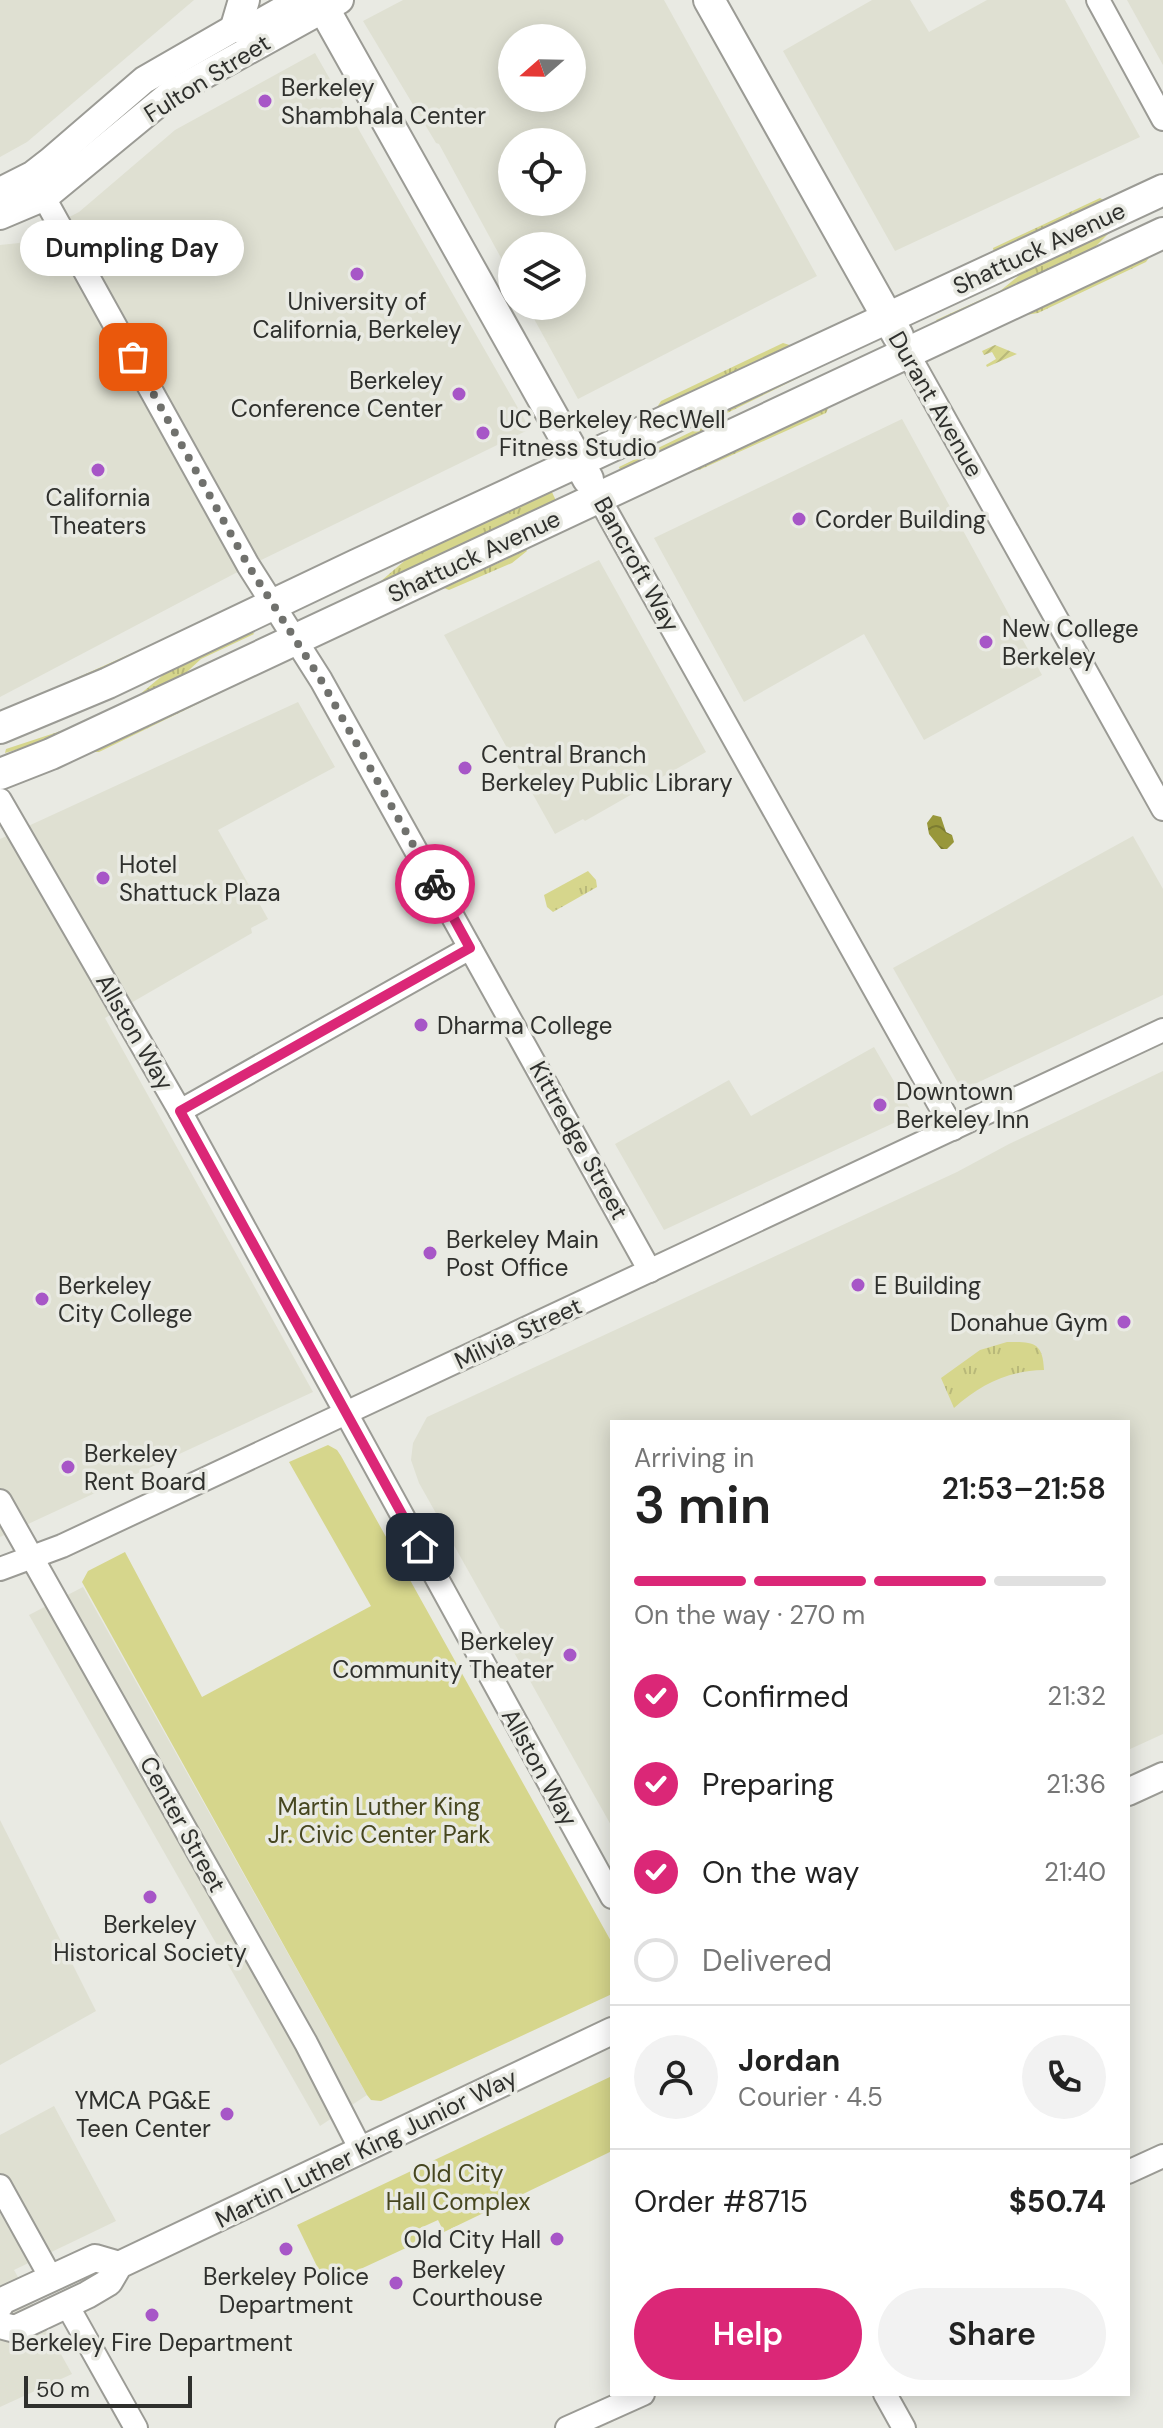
<!DOCTYPE html>
<meta charset="utf-8">
<style>
:root{--surface:#fff;--page:#f2f2f2;--text:#222;--muted:#767676;--line:#e0e0e0;--accent:#db2777}
body{margin:0;font-family:"DM Sans",sans-serif;background:var(--page);color:var(--text);height:100vh;display:flex;flex-direction:column;font-size:30px;white-space:nowrap}
*{box-sizing:border-box;margin:0}
p{font-size:26px;color:var(--muted)}
.icon{flex:none;width:44px;height:44px;fill:none;stroke:currentColor;stroke-width:2;stroke-linecap:round;stroke-linejoin:round}
.map{position:relative;flex:1;overflow:hidden}
.sheet{position:absolute;left:610px;top:1420px;width:520px;height:976px;display:flex;flex-direction:column;background:var(--surface);border-radius:0px;box-shadow:0 4px 20px #0003}
.sheet>*{flex:none}
.needle{width:52px;rotate:250deg}
.tools{position:absolute;left:498px;top:24px;display:grid;gap:16px}
.tools a{display:grid;place-items:center;width:88px;height:88px;border-radius:50%;background:var(--surface);box-shadow:0 4px 20px #0003;font-size:40px}
.scale{position:absolute;left:24px;bottom:20px;width:168px;box-sizing:border-box;padding-left:8px;border:4px solid #2f302d;border-top:0;font-size:22px;line-height:28px;white-space:nowrap;color:#2f302d;-webkit-text-stroke:6px #e9eae3;paint-order:stroke}
.pin{position:absolute;display:grid;place-items:center;width:68px;height:68px;color:#fff;margin:-34px;border-radius:16px;box-shadow:0 4px 12px #0006}
.courier{position:absolute;display:grid;place-items:center;width:80px;height:80px;margin:-40px;border:6px solid #db2777;border-radius:50%;background:#fff;color:#222;box-shadow:0 2px 10px #0007}
.bubble{position:absolute;height:56px;border-radius:28px;background:var(--surface);box-shadow:0 4px 20px #0003;font-size:26px;font-weight:600;line-height:56px;text-align:center}
.head em{font-style:normal;font-weight:600}
.head div{display:flex;flex-direction:column-reverse}
.head{display:flex;align-items:center;justify-content:space-between;height:136px;padding:0 24px}
h1{font-size:52px;font-weight:600;line-height:60px}
.bar{display:grid;grid-template-columns:repeat(4,1fr);gap:12px 8px;align-content:center;height:96px;padding:0 24px}
.bar i{height:10px;border-radius:6px;background:var(--line)}
.bar .current{background:var(--accent)}
.bar p{grid-column:span 4}
.line{display:flex;align-items:center;gap:20px;padding:0 24px;border-top:2px solid var(--line)}
.line div{flex:1}
.round{display:grid;place-items:center;flex:none;width:84px;height:84px;border-radius:42px;background:var(--page)}
ol{padding:0 24px;list-style:none}
li{display:flex;align-items:center;gap:24px;height:88px}
li p{margin-inline-start:auto}
li .icon{padding:8px;border-radius:50%;background:var(--accent);color:#fff;stroke-width:4}
li:last-child{color:var(--muted)}
li i{width:44px;height:44px;border:4px solid var(--line);border-radius:50%}
.button{display:flex;gap:16px;margin-top:auto;padding:16px 24px}
.button a{flex:1;height:92px;border-radius:48px;background:var(--accent);color:#fff;font-size:32px;font-weight:600;line-height:92px;text-align:center}
.button a+a{background:var(--page);color:var(--text)}
.map>svg:first-child{display:block}
</style>
<div class="map">
<svg width="1163" height="2428" viewBox="0 0 1163 2428">
<defs>
<pattern id="grass-tufts" width="24" height="20" patternUnits="userSpaceOnUse" patternTransform="scale(2)"><rect width="24" height="20" fill="#d6d68c"/><path d="M3 7l-1-3M5 7V3M7 7l1-3M15 17l-1-3M17 17v-4M19 17l1-3" fill="none" stroke="#b8b879"/></pattern>
<pattern id="garden-furrows" width="10" height="10" patternUnits="userSpaceOnUse" patternTransform="scale(2)"><rect width="10" height="10" fill="#d6d68c"/><path d="M-1 1l2-2M0 10L10 0M9 11l2-2" fill="none" stroke="#b8b879"/></pattern>
<pattern id="water-waves" width="16" height="10" patternUnits="userSpaceOnUse" patternTransform="scale(2)"><rect width="16" height="10" fill="#98973a"/><path d="M0 5q4-4 8 0t8 0" fill="none" stroke="#7c7c31"/></pattern>
</defs>
<rect width="100%" height="100%" fill="#e9eae3"/>
<!-- built -->
<g fill="#dfe0d2" fill-rule="evenodd">
<path d="M 0,0 L 194,0 L 27,142 L 0,157 Z"/>
<path d="M 403,0 L 664,0 L 817,276 L 578,399 L 527,306 L 572,306 L 572,246 L 512,246 L 512,278 L 439,144 L 436,143 L 363,21 ZM 572,38 L 572,98 L 512,98 L 512,38 ZM 512,142 L 572,142 L 572,202 L 512,202 Z"/>
<path d="M 872,0 L 910,0 L 929,32 L 987,0 L 1065,0 L 1140,137 L 895,251 L 783,51 Z"/>
<path d="M 1127,0 L 1163,0 L 1163,65 Z"/>
<path d="M 315,53 L 530,429 L 249,566 L 0,697 L 0,245 L 19,243 L 79,212 L 175,130 Z"/>
<path d="M 902,419 L 1042,675 L 924,740 L 864,634 L 744,702 L 654,538 Z"/>
<path d="M 599,560 L 706,752 L 585,821 L 583,819 L 555,834 L 444,635 Z"/>
<path d="M 298,702 L 335,767 L 218,830 L 268,919 L 251,928 L 252,933 L 105,1018 L 313,1392 L 0,1537 L 0,839 Z"/>
<path d="M 1133,836 L 1163,889 L 1163,995 L 962,1090 L 893,968 Z"/>
<path d="M 874,1047 L 913,1114 L 664,1230 L 615,1144 L 729,1080 L 751,1116 Z"/>
<path d="M 1163,1071 L 1163,1734 L 1128,1750 L 1128,1422 L 612,1422 L 612,1827 L 419,1483 L 411,1460 L 413,1443 L 427,1417 L 957,1172 L 1009,1144 Z"/>
<path d="M 83,1587 L 367,2095 L 320,2126 L 29,1615 Z"/>
<path d="M 0,1820 L 96,2011 L 0,2065 Z"/>
<path d="M 54,2106 L 116,2221 L 14,2270 L 72,2374 L 0,2407 L 0,2135 Z"/>
</g>
<!-- grass -->
<g fill="url(#grass-tufts)">
<path d="M 1100,198 L 1107,202 L 994,254 L 993,248 Z"/>
<path d="M 1163,202 L 1163,207 L 1111,231 L 1086,256 L 938,324 L 936,320 L 1000,291 L 1033,264 Z"/>
<path d="M 1151,255 L 1146,262 L 1038,313 L 1026,315 L 1026,311 Z"/>
<path d="M 783,343 L 793,346 L 654,412 L 661,401 Z"/>
<path d="M 856,346 L 857,349 L 721,416 L 694,439 L 621,473 L 619,467 L 697,429 L 716,412 Z"/>
<path d="M 830,405 L 826,413 L 699,470 L 688,471 Z"/>
<path d="M 551,490 L 558,505 L 374,587 L 409,557 Z"/>
<path d="M 524,545 L 527,551 L 512,563 L 449,590 L 444,588 L 507,559 L 511,547 Z"/>
<path d="M 186,629 L 188,632 L 61,688 L 61,685 Z"/>
<path d="M 252,631 L 254,634 L 201,659 L 176,682 L 43,742 L 5,753 L 6,749 L 76,726 L 139,695 L 169,670 Z"/>
<path d="M 215,689 L 224,691 L 99,752 L 81,752 Z"/>
<path d="M 588,871 L 596,880 L 597,887 L 553,912 L 547,907 L 544,895 Z"/>
<path d="M 1007,1342 C 1032,1342 1043,1341 1044,1370 C 1007,1371 981,1384 954,1408 L 941,1378 L 980,1350 Z"/>
</g>
<!-- park -->
<g fill="#d6d68c">
<path d="M 328,1445 L 337,1450 L 341,1456 L 612,1943 L 612,1994 L 381,2101 L 371,2100 L 367,2095 L 82,1582 L 88,1571 L 125,1552 L 202,1697 L 371,1606 L 289,1462 Z"/>
<path d="M 612,2076 L 612,2151 L 444,2232 L 438,2220 L 416,2230 L 421,2241 L 326,2285 L 297,2225 Z"/>
</g>
<!-- garden -->
<path fill="url(#garden-furrows)" d="M 995,345 L 1017,354 L 987,367 L 986,365 L 996,359 L 992,352 L 984,355 L 982,351 Z"/>
<!-- water -->
<path fill="url(#water-waves)" d="M 933,815 L 941,817 L 946,832 L 952,835 L 954,842 L 947,849 L 941,849 L 929,834 L 927,823 Z"/>
<g fill="none" stroke-linecap="round" stroke-linejoin="round">
<!-- minor casing -->
<g stroke="#9b9b95" stroke-width="26">
<g id="minor">
<path d="M 1098,0 L 1163,119"/>
<path d="M 36,183 L 248,565 L 321,680 L 650,1271"/>
<path d="M 907,352 L 1163,809"/>
<path d="M 599,498 L 953,1129"/>
<path d="M 0,800 L 180,1111 L 612,1897"/>
<path d="M 180,1111 L 470,948"/>
<path d="M 0,1501 L 306,2043 L 361,2150"/>
<path d="M 0,1569 L 62,1546 L 1163,1030"/>
<path d="M 1128,2172 L 1163,2156"/>
<path d="M 0,2186 L 51,2278"/>
<path d="M 67,2305 L 136,2428"/>
<path d="M 885,2394 L 904,2428"/>
<path d="M 567,2428 L 643,2394"/>
</g>
</g>
<!-- tertiary casing -->
<g stroke="#9b9b95" stroke-width="30">
<g id="tertiary">
<path d="M 0,191 L 32,175 L 50,161 L 144,80 L 236,27 L 259,23 L 300,0"/>
<path d="M 0,216 L 45,197 L 170,94 L 340,0"/>
<path d="M 1128,1792 L 1163,1776"/>
<path d="M 0,2305 L 2,2301 L 95,2258 L 119,2265"/>
<path d="M 0,2325 L 15,2329 L 87,2295 L 109,2282 L 119,2265 L 612,2031"/>
</g>
</g>
<!-- secondary casing -->
<g stroke="#9b9b95" stroke-width="34">
<g id="secondary">
<path d="M 319,0 L 588,479"/>
<path d="M 709,0 L 898,336"/>
<path d="M 236,27 L 244,0"/>
<path d="M 0,728 L 108,683 L 356,565 L 1163,190"/>
<path d="M 0,774 L 51,754 L 1163,233"/>
</g>
</g>
<!-- minor -->
<use href="#minor" stroke="#fff" stroke-width="22"/>
<!-- tertiary -->
<use href="#tertiary" stroke="#fff" stroke-width="26"/>
<!-- secondary -->
<use href="#secondary" stroke="#fff" stroke-width="30"/>
</g>
<g fill="none" stroke-linecap="round" stroke-linejoin="round">
<!-- done -->
<path stroke="#70716d" stroke-width="8" stroke-dasharray="0 14.4" d="M 133,357 L 248,565 L 321,680 L 435,884"/>
<!-- route -->
<path stroke="#db2777" stroke-width="10" d="M 420,1547 L 180,1111 L 470,948 L 435,884"/>
</g>
<!-- markers -->
<g fill="#a756c7" stroke="#e9eae3" stroke-width="3">
<circle cx="265" cy="101" r="8"/>
<circle cx="357" cy="274" r="8"/>
<circle cx="459" cy="394" r="8"/>
<circle cx="483" cy="433" r="8"/>
<circle cx="98" cy="470" r="8"/>
<circle cx="799" cy="519" r="8"/>
<circle cx="986" cy="642" r="8"/>
<circle cx="465" cy="768" r="8"/>
<circle cx="103" cy="878" r="8"/>
<circle cx="421" cy="1025" r="8"/>
<circle cx="880" cy="1105" r="8"/>
<circle cx="430" cy="1253" r="8"/>
<circle cx="858" cy="1285" r="8"/>
<circle cx="42" cy="1299" r="8"/>
<circle cx="1124" cy="1322" r="8"/>
<circle cx="68" cy="1467" r="8"/>
<circle cx="570" cy="1655" r="8"/>
<circle cx="150" cy="1897" r="8"/>
<circle cx="227" cy="2114" r="8"/>
<circle cx="557" cy="2239" r="8"/>
<circle cx="286" cy="2249" r="8"/>
<circle cx="396" cy="2283" r="8"/>
<circle cx="152" cy="2315" r="8"/>
</g>
<g text-anchor="middle" dominant-baseline="central" stroke-width="7" stroke-linejoin="round" paint-order="stroke">
<!-- street labels -->
<g font-size="24" fill="#2f302d" stroke="#e9eae3">
<text transform="translate(207 78) rotate(-32)">Fulton Street</text>
<text transform="translate(1039 248) rotate(-25)">Shattuck Avenue</text>
<text transform="translate(936 404) rotate(60)">Durant Avenue</text>
<text transform="translate(474 556) rotate(-25)">Shattuck Avenue</text>
<text transform="translate(637 564) rotate(61)">Bancroft Way</text>
<text transform="translate(135 1032) rotate(60)">Allston Way</text>
<text transform="translate(579 1140) rotate(61)">Kittredge Street</text>
<text transform="translate(518 1333) rotate(-25)">Milvia Street</text>
<text transform="translate(540 1767) rotate(61)">Allston Way</text>
<text transform="translate(183 1824) rotate(61)">Center Street</text>
<text transform="translate(366 2148) rotate(-26)">Martin Luther King Junior Way</text>
</g>
<!-- poi labels -->
<g font-size="24" fill="#2f302d" stroke="#e9eae3" text-anchor="start">
<text x="281" y="87">Berkeley<tspan x="281" dy="28">Shambhala Center</tspan></text>
<text x="357" y="301" text-anchor="middle">University of<tspan x="357" dy="28">California, Berkeley</tspan></text>
<text x="443" y="380" text-anchor="end">Berkeley<tspan x="443" dy="28">Conference Center</tspan></text>
<text x="499" y="419">UC Berkeley RecWell<tspan x="499" dy="28">Fitness Studio</tspan></text>
<text x="98" y="497" text-anchor="middle">California<tspan x="98" dy="28">Theaters</tspan></text>
<text x="815" y="519">Corder Building</text>
<text x="1002" y="628">New College<tspan x="1002" dy="28">Berkeley</tspan></text>
<text x="481" y="754">Central Branch<tspan x="481" dy="28">Berkeley Public Library</tspan></text>
<text x="119" y="864">Hotel<tspan x="119" dy="28">Shattuck Plaza</tspan></text>
<text x="437" y="1025">Dharma College</text>
<text x="896" y="1091">Downtown<tspan x="896" dy="28">Berkeley Inn</tspan></text>
<text x="446" y="1239">Berkeley Main<tspan x="446" dy="28">Post Office</tspan></text>
<text x="58" y="1285">Berkeley<tspan x="58" dy="28">City College</tspan></text>
<text x="874" y="1285">E Building</text>
<text x="1108" y="1322" text-anchor="end">Donahue Gym</text>
<text x="84" y="1453">Berkeley<tspan x="84" dy="28">Rent Board</tspan></text>
<text x="554" y="1641" text-anchor="end">Berkeley<tspan x="554" dy="28">Community Theater</tspan></text>
<text x="150" y="1924" text-anchor="middle">Berkeley<tspan x="150" dy="28">Historical Society</tspan></text>
<text x="211" y="2100" text-anchor="end">YMCA PG&amp;E<tspan x="211" dy="28">Teen Center</tspan></text>
<text x="541" y="2239" text-anchor="end">Old City Hall</text>
<text x="412" y="2269">Berkeley<tspan x="412" dy="28">Courthouse</tspan></text>
<text x="286" y="2276" text-anchor="middle">Berkeley Police<tspan x="286" dy="28">Department</tspan></text>
<text x="152" y="2342" text-anchor="middle">Berkeley Fire Department</text>
</g>
<!-- park labels -->
<g font-size="24" fill="#46461f" stroke="#e9eae3">
<text x="379" y="1806">Martin Luther King<tspan x="379" dy="28">Jr. Civic Center Park</tspan></text>
<text x="458" y="2173">Old City<tspan x="458" dy="28">Hall Complex</tspan></text>
</g>
</g>
</svg>
<div class="tools">
<a><svg class="needle" viewBox="-14 -14 28 28"><path d="M0-13l5 13h-10z" fill="#e53935"/><path d="M0 13l5-13h-10z" fill="#767676"/></svg></a>
<a><svg class="icon" aria-label="locate" viewBox="0 0 24 24"><circle cx="12" cy="12" r="6"/><path d="M12 2v4M12 18v4M2 12h4M18 12h4"/></svg></a>
<a><svg class="icon" aria-label="layers" viewBox="0 0 24 24"><path d="M12 4l9 5-9 5-9-5zM3 14l9 5 9-5"/></svg></a>
</div>
<div class="scale">50 m</div>
<div class="pin" style="left:133px;top:357px;background:#ea580c"><svg class="icon" aria-label="bag" viewBox="0 0 24 24"><path d="M5 8h14l-1 12H6zM9 8a3 3 0 0 1 6 0"/></svg></div>
<div class="pin" style="left:420px;top:1547px;background:#1f2937"><svg class="icon" aria-label="home" viewBox="0 0 24 24"><path d="M3 11l9-7 9 7M6 9v11h12V9"/></svg></div>
<div class="courier" style="left:435px;top:884px"><svg class="icon" aria-label="bike" viewBox="0 0 24 24"><circle cx="6" cy="16" r="4"/><circle cx="18" cy="16" r="4"/><path d="M6 16l4-8h5l3 8M10 8l3 8H6M13 5h3"/></svg></div>
<div class="bubble" style="left:20px;top:220px;width:224px">Dumpling Day</div>
<section class="sheet">
<div class="head"><div><h1>3 min</h1><p>Arriving in</p></div><em>21:53–21:58</em></div>
<div class="bar"><i class="current"></i><i class="current"></i><i class="current"></i><i></i><p>On the way · 270 m</p></div>
<ol>
<li><svg class="icon" aria-label="check" viewBox="0 0 24 24"><path d="M5 12l5 5 9-10"/></svg>Confirmed<p>21:32</p></li>
<li><svg class="icon" aria-label="check" viewBox="0 0 24 24"><path d="M5 12l5 5 9-10"/></svg>Preparing<p>21:36</p></li>
<li><svg class="icon" aria-label="check" viewBox="0 0 24 24"><path d="M5 12l5 5 9-10"/></svg>On the way<p>21:40</p></li>
<li><i></i>Delivered</li>
</ol>
<div class="line" style="height:144px"><a class="round"><svg class="icon" aria-label="person" viewBox="0 0 24 24"><circle cx="12" cy="8" r="4"/><path d="M4 21q1-7 8-7t8 7"/></svg></a><div><b>Jordan</b><p>Courier · 4.5</p></div><a class="round"><svg class="icon" aria-label="phone" viewBox="0 0 24 24"><path d="M5 4h4l2 5-3 2q2 4 5 5l2-3 5 2v4C11 20 4 13 5 4z"/></svg></a></div>
<div class="line" style="height:104px"><div>Order #8715</div><b>$50.74</b></div>
<div class="button"><a>Help</a><a>Share</a></div>
</section>
</div>
